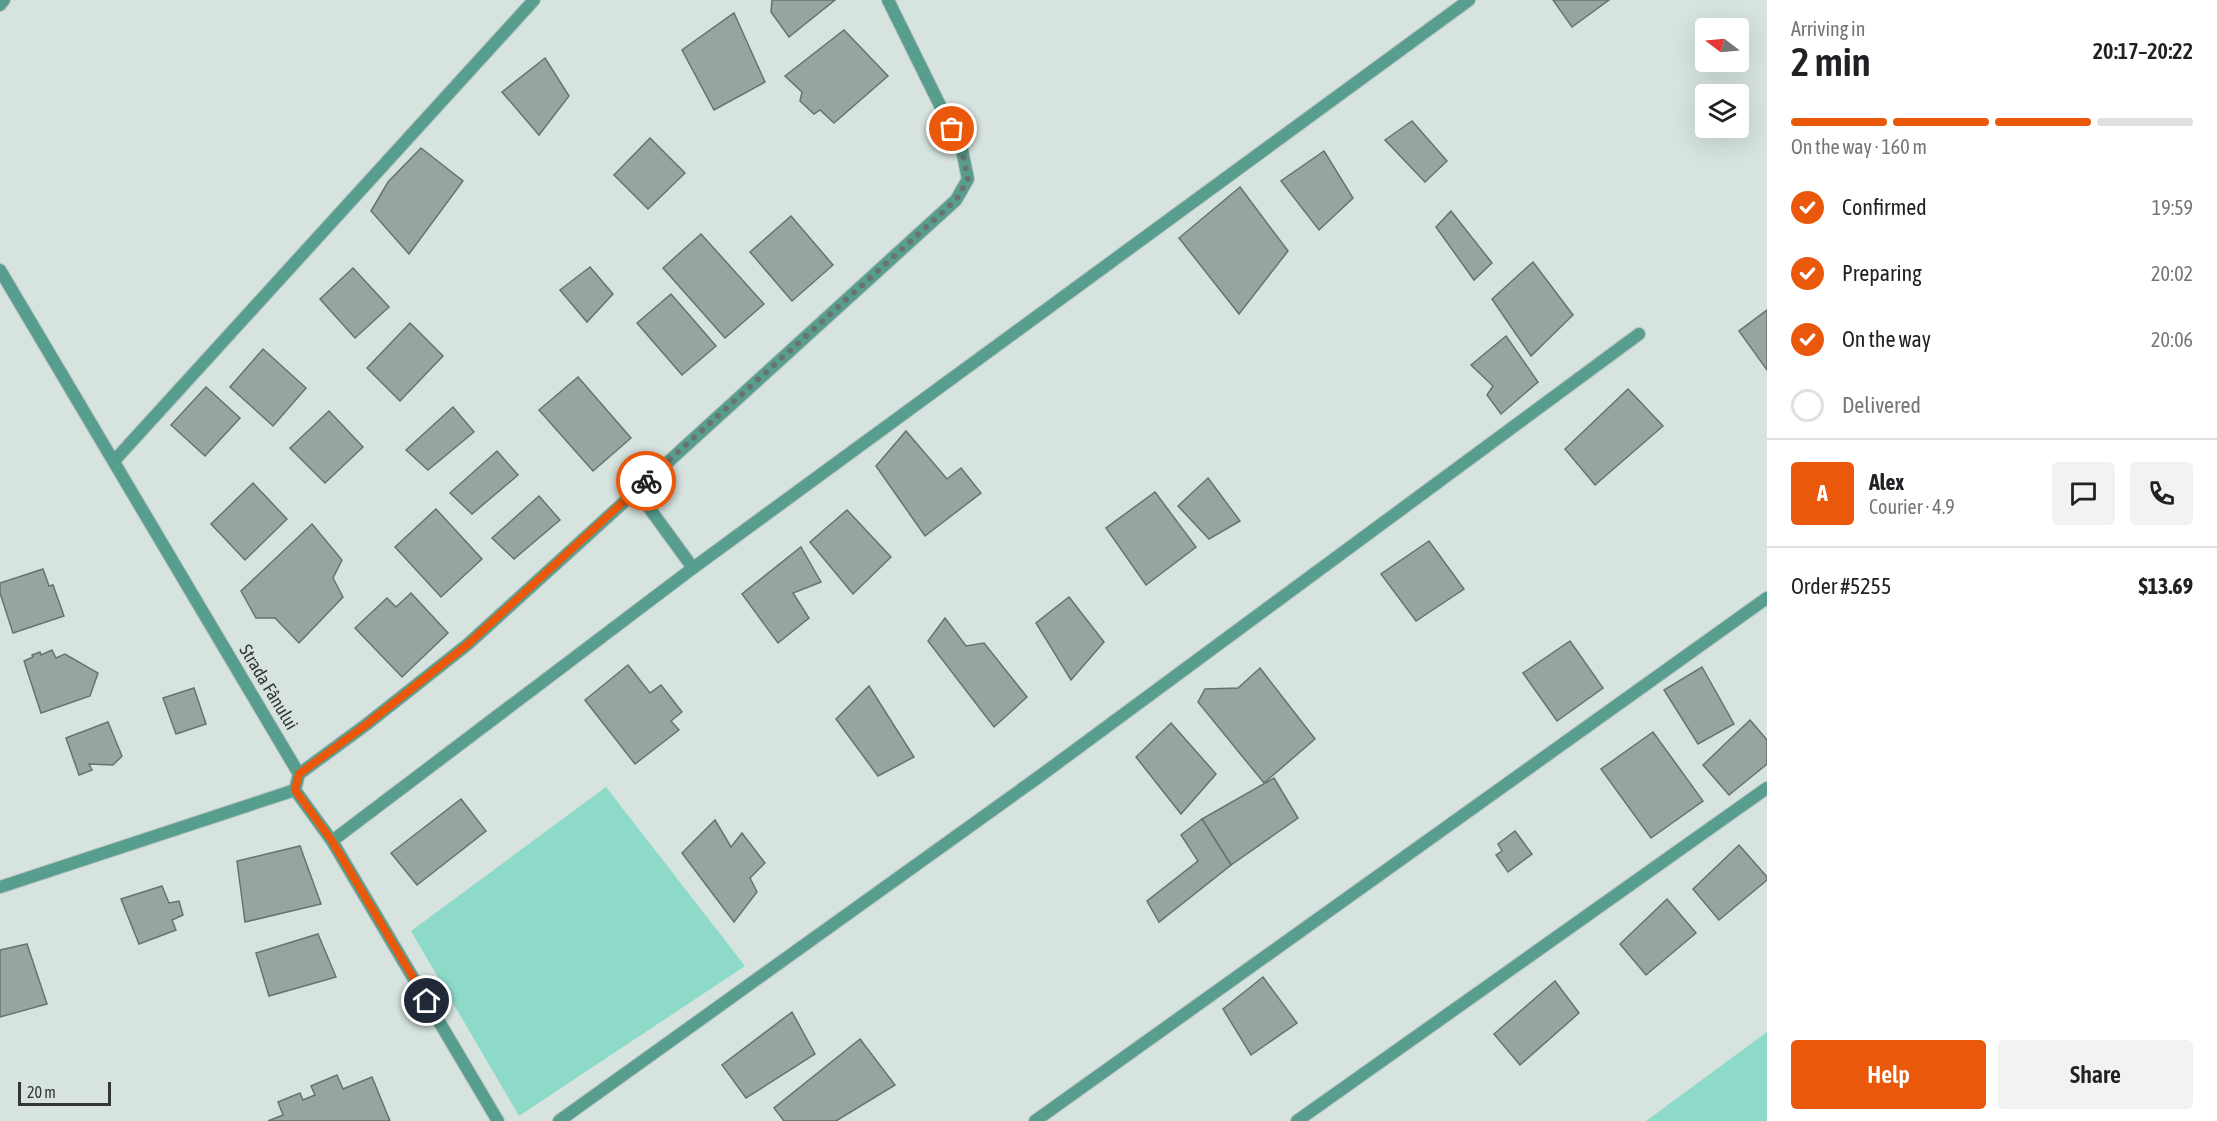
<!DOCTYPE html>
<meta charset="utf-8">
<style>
:root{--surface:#fff;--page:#f2f2f2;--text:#202124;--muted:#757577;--line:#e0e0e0;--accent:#ea580c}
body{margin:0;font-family:"Asap Condensed",sans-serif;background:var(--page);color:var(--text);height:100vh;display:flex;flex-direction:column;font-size:22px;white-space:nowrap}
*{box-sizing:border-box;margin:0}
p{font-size:20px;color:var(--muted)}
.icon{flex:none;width:33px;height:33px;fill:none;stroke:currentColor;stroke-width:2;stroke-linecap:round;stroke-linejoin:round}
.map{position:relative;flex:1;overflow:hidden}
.sheet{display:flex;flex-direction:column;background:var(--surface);width:450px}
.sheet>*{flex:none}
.needle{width:39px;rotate:286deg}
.tools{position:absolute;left:1695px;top:18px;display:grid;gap:12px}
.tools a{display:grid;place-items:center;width:54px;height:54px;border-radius:6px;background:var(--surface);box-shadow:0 6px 24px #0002;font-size:30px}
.scale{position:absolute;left:18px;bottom:15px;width:93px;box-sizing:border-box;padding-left:6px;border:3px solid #323735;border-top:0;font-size:16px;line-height:21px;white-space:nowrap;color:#323735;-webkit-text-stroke:4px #d6e3df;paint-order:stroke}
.pin{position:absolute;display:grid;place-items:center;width:51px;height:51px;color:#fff;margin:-26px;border:3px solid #fff;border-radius:50%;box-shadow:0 2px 6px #0007}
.courier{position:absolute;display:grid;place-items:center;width:60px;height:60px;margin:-30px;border:4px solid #ea580c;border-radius:50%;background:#fff;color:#222;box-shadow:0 2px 8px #0007}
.headline em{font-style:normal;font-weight:600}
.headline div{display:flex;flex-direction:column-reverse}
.headline{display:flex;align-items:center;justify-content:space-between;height:102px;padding:0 24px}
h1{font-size:39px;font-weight:600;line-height:45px}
.bar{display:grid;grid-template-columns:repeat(4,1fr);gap:9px 6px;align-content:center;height:72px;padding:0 24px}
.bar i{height:8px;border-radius:4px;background:var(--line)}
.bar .selected{background:var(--accent)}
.bar p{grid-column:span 4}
.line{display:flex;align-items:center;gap:15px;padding:0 24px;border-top:2px solid var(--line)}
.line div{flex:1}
.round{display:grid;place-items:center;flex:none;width:63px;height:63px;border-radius:6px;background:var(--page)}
ol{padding:0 24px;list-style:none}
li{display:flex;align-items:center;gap:18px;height:66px}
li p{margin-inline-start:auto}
li .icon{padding:6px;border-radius:50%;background:var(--accent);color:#fff;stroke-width:4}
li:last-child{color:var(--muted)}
li i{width:33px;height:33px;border:3px solid var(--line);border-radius:50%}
.action{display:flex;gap:12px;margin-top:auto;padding:12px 24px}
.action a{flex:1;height:69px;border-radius:6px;background:var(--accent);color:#fff;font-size:24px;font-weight:600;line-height:69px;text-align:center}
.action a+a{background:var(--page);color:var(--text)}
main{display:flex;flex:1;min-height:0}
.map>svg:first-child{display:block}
</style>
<main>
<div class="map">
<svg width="1767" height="1121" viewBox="0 0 1767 1121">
<rect width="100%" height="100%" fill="#d6e3df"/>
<!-- green -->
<g fill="#8ddac8">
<path d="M 606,787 L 745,966 L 519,1116 L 411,931 Z"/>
<path d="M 1767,1032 L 1767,1121 L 1646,1121 Z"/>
</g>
<!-- building -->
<g fill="#98a4a0" stroke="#687370" stroke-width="1.5">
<path d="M 772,0 L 835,0 L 789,37 L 771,12 Z"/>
<path d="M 1553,0 L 1609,0 L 1572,27 Z"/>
<path d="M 734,13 L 765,82 L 714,110 L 682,50 Z"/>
<path d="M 844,30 L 888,76 L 834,123 L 820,110 L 814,114 L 800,101 L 802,92 L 785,76 Z"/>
<path d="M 545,58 L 569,96 L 539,135 L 502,92 Z"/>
<path d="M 1412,121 L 1447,161 L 1425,182 L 1385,140 Z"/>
<path d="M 650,138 L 685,173 L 648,209 L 614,175 Z"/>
<path d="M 421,148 L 463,181 L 409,254 L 371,211 L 388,182 Z"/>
<path d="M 1324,151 L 1353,198 L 1319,230 L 1281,181 Z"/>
<path d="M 1240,187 L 1288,251 L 1239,314 L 1179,238 Z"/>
<path d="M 1451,211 L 1492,263 L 1474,280 L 1436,227 Z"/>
<path d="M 791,216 L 833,265 L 792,301 L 750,252 Z"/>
<path d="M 701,234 L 764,304 L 725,338 L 663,268 Z"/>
<path d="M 1533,262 L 1573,315 L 1531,356 L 1492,299 Z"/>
<path d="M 590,267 L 613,294 L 587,322 L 560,290 Z"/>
<path d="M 353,268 L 389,307 L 355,338 L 320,299 Z"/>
<path d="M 671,294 L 716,346 L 682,375 L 637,323 Z"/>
<path d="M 1767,310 L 1767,370 L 1739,331 Z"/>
<path d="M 410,323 L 443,356 L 400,401 L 367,368 Z"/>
<path d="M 1506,336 L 1538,382 L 1501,414 L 1487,395 L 1493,386 L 1471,365 Z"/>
<path d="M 263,349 L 306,388 L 273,426 L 230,387 Z"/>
<path d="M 578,377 L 631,438 L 593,471 L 539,410 Z"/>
<path d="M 206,387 L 240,418 L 205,456 L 171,425 Z"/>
<path d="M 1628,389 L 1663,426 L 1595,485 L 1565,449 Z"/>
<path d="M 453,407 L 474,432 L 428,470 L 406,450 Z"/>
<path d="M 329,411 L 363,447 L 325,483 L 290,448 Z"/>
<path d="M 906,431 L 947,479 L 961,468 L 981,493 L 925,536 L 876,466 Z"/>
<path d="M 497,451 L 518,475 L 472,514 L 450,493 Z"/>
<path d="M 1208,478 L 1240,521 L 1209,539 L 1178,506 Z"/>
<path d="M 253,483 L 287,519 L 245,560 L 211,524 Z"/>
<path d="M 1155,492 L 1196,547 L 1146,585 L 1106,528 Z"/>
<path d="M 539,496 L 560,520 L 514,559 L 492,538 Z"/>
<path d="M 436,509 L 482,559 L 441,597 L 395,547 Z"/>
<path d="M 847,510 L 891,557 L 853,594 L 810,542 Z"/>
<path d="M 312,524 L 342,560 L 333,578 L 343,597 L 299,643 L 275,618 L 256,618 L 241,591 Z"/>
<path d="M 1429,541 L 1464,589 L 1416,621 L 1381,574 Z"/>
<path d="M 801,547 L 821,582 L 793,593 L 809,618 L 778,643 L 742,594 Z"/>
<path d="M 43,569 L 49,586 L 53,585 L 64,616 L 13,633 L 0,593 L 0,583 Z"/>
<path d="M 411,593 L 448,633 L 402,677 L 355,628 L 387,598 L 396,607 Z"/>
<path d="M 1069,597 L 1104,642 L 1071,680 L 1036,623 Z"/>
<path d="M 945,618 L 966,646 L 984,643 L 1027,697 L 994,727 L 928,641 Z"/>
<path d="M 1570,641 L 1603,688 L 1557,721 L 1523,673 Z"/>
<path d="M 52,650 L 56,658 L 65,654 L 98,673 L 90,696 L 41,713 L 24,661 L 33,657 L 32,655 L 40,652 L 41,655 Z"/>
<path d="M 628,665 L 650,693 L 661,685 L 682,712 L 671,721 L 679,730 L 635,764 L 585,700 Z"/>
<path d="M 1702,667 L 1734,724 L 1698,744 L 1664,690 Z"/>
<path d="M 1260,668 L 1315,739 L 1264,783 L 1198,702 L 1205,689 L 1238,688 Z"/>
<path d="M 869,686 L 914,757 L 878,776 L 836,719 Z"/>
<path d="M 194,688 L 206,724 L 176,734 L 163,698 Z"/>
<path d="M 1750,720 L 1767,740 L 1767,764 L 1729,795 L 1703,765 Z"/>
<path d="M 108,722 L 122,756 L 113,765 L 89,764 L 92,770 L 79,775 L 66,738 Z"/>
<path d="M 1171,723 L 1216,774 L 1181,814 L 1136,757 Z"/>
<path d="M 1653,732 L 1703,801 L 1651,838 L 1601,769 Z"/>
<path d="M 1274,778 L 1298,818 L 1231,865 L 1202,819 Z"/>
<path d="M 461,799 L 486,831 L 417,885 L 391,853 Z"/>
<path d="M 1202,819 L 1231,865 L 1159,922 L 1147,901 L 1198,861 L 1181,835 Z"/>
<path d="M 715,820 L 731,847 L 742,833 L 765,863 L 750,878 L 757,892 L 734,922 L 682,853 Z"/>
<path d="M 1515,831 L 1532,854 L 1508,872 L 1496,855 L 1502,851 L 1498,844 Z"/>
<path d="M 1739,845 L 1767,877 L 1767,880 L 1719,920 L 1693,889 Z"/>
<path d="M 300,846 L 321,904 L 245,922 L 237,861 Z"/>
<path d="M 162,886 L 169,903 L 179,901 L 183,915 L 172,920 L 176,930 L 139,944 L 121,899 Z"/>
<path d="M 1667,899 L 1696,933 L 1646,975 L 1620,944 Z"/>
<path d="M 318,934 L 336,977 L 269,996 L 256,953 Z"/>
<path d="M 27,944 L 47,1004 L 0,1017 L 0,950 Z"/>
<path d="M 1263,977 L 1297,1023 L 1251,1055 L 1223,1009 Z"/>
<path d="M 1555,981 L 1579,1013 L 1520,1065 L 1494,1034 Z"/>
<path d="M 792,1012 L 815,1054 L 746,1098 L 722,1065 Z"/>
<path d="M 860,1039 L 895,1085 L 836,1121 L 784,1121 L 774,1108 Z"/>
<path d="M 337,1075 L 343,1089 L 372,1077 L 390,1121 L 268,1121 L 283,1115 L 278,1102 L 300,1093 L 303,1100 L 315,1095 L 311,1086 Z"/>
</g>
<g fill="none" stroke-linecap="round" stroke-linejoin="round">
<!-- service casing -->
<g stroke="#b5c1bd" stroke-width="14">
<path id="service" d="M 636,490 L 693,568"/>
</g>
<!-- minor casing -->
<g stroke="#b5c1bd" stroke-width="14">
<g id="minor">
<path d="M 0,5 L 4,0"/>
<path d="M 0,270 L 299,774 L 295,790 L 332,841 L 498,1121"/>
<path d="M 114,461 L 534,0"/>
<path d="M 299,774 L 367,724 L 468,644 L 956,200 L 968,179 L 962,150 L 888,0"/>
<path d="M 332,841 L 693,568 L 1469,0"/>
<path d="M 0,887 L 295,790"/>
<path d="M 559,1121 L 1040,776 L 1639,334"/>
<path d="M 1035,1121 L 1767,598"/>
<path d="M 1297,1121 L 1767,788"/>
</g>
</g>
<!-- service -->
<use href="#service" stroke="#589e8f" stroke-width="12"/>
<!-- minor -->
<use href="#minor" stroke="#589e8f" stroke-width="12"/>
</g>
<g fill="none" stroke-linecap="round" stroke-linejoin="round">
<!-- done -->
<path stroke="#6b7370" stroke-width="6" stroke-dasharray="0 10.8" d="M 646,481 L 956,200 L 968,179 L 962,150 L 952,129"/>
<!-- route -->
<path stroke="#ea580c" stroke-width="8" d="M 427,1001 L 332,841 L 295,790 L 299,774 L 367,724 L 468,644 L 646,481"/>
</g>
<g text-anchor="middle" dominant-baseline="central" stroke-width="5" stroke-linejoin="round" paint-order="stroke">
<!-- street labels -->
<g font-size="18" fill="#323735" stroke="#d6e3df">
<text transform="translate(269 687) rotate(59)">Strada Fânului</text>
</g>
</g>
</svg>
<div class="tools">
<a><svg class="needle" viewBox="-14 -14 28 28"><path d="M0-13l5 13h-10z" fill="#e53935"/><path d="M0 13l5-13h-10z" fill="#757577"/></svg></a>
<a><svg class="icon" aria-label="layers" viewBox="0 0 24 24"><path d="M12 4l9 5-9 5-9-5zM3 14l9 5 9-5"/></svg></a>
</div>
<div class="scale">20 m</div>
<div class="pin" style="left:952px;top:129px;background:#ea580c"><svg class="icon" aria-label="bag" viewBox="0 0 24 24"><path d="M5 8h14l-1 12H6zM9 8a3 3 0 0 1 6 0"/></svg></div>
<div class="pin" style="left:427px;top:1001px;background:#1f2937"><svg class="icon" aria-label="home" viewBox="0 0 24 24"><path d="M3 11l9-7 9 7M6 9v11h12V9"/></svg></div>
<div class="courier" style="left:646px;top:481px"><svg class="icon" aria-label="bike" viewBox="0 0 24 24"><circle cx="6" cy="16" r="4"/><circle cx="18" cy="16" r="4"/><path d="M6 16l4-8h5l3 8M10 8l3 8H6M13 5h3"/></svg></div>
</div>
<section class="sheet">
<div class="headline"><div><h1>2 min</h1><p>Arriving in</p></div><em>20:17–20:22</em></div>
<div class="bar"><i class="selected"></i><i class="selected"></i><i class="selected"></i><i></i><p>On the way · 160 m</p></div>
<ol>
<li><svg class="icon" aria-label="check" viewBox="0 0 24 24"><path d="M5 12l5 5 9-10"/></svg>Confirmed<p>19:59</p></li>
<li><svg class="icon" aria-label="check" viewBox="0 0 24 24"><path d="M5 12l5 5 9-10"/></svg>Preparing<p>20:02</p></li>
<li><svg class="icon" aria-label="check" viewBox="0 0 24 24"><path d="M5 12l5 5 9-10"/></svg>On the way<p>20:06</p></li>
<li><i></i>Delivered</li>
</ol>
<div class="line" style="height:108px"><b class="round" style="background:var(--accent);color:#fff">A</b><div><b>Alex</b><p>Courier · 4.9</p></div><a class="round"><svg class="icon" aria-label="chat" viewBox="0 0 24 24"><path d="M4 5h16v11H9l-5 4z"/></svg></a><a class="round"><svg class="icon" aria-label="phone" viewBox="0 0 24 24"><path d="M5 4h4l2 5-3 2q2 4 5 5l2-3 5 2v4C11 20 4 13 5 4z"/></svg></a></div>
<div class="line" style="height:78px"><div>Order #5255</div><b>$13.69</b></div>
<div class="action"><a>Help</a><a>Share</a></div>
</section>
</main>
